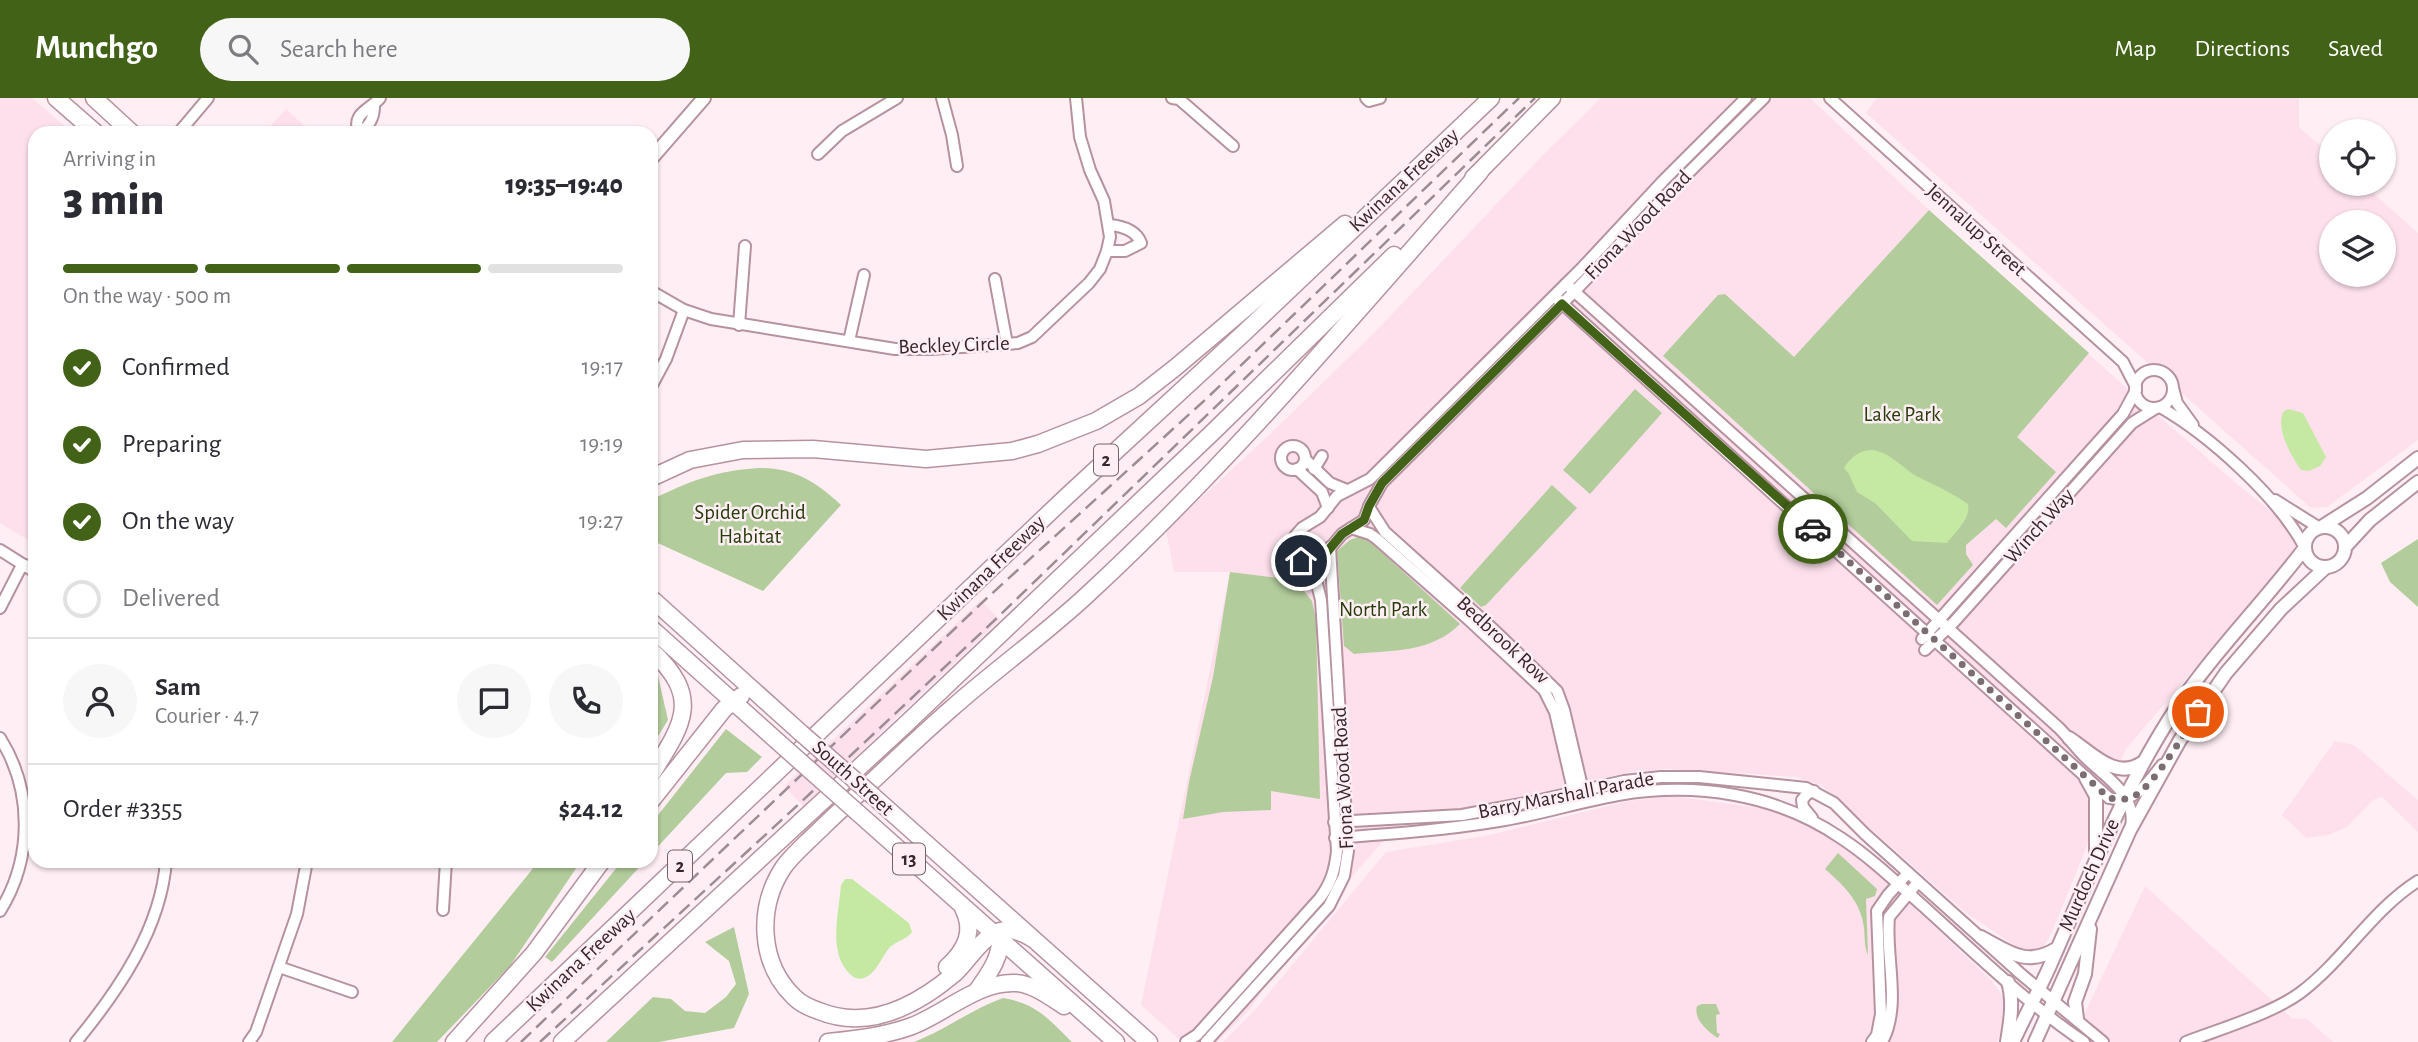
<!DOCTYPE html>
<meta charset="utf-8">
<style>
:root{--surface:#fff;--page:#f7f7f7;--text:#2b2b33;--muted:#7c7c81;--line:#e1e1e2;--accent:#426217}
body{margin:0;font-family:"Alegreya Sans",sans-serif;background:var(--page);color:var(--text);height:100vh;display:flex;flex-direction:column;font-size:26px;white-space:nowrap}
*{box-sizing:border-box;margin:0}
p{font-size:23px;color:var(--muted)}
.icon{flex:none;width:38px;height:38px;fill:none;stroke:currentColor;stroke-width:2;stroke-linecap:round;stroke-linejoin:round}
.map{position:relative;flex:1;overflow:hidden}
.side{position:absolute;left:28px;top:28px;width:630px;height:742px;display:flex;flex-direction:column;background:var(--surface);border-radius:21px;box-shadow:0 2px 5px #0004}
.side>*{flex:none}
.tools{position:absolute;left:2319px;top:21px;display:grid;gap:14px}
.tools a{display:grid;place-items:center;width:77px;height:77px;border-radius:50%;background:var(--surface);box-shadow:0 2px 5px #0004;font-size:35px}
.pin{position:absolute;display:grid;place-items:center;width:60px;height:60px;color:#fff;margin:-30px;border:4px solid #fff;border-radius:50%;box-shadow:0 2px 7px #0007}
.courier{position:absolute;display:grid;place-items:center;width:70px;height:70px;margin:-35px;border:5px solid #426217;border-radius:50%;background:#fff;color:#222;box-shadow:0 2px 9px #0007}
.overview em{font-style:normal;font-weight:800}
.overview div{display:flex;flex-direction:column-reverse}
.overview{display:flex;align-items:center;justify-content:space-between;height:119px;padding:0 35px}
h1{font-size:46px;font-weight:800;line-height:52px}
.bar{display:grid;grid-template-columns:repeat(4,1fr);gap:10px 7px;align-content:center;height:84px;padding:0 35px}
.bar i{height:9px;border-radius:5px;background:var(--line)}
.bar .active{background:var(--accent)}
.bar p{grid-column:span 4}
.line{display:flex;align-items:center;gap:18px;padding:0 35px;border-top:2px solid var(--line)}
.line div{flex:1}
.round{display:grid;place-items:center;flex:none;width:74px;height:74px;border-radius:37px;background:var(--page)}
ol{padding:0 35px;list-style:none}
li{display:flex;align-items:center;gap:21px;height:77px}
li p{margin-inline-start:auto}
li .icon{padding:7px;border-radius:50%;background:var(--accent);color:#fff;stroke-width:4}
li:last-child{color:var(--muted)}
li i{width:38px;height:38px;border:4px solid var(--line);border-radius:50%}
header{display:flex;align-items:center;gap:42px;box-sizing:border-box;height:98px;padding:0 35px;background:var(--accent);color:#fff}
header strong{font-size:33px}
nav{display:flex;gap:38px;margin-inline-start:auto;font-size:24px}
.search{width:490px;height:63px;background:var(--page);display:flex;align-items:center;gap:18px;box-sizing:border-box;padding:0 24px;border-radius:38px;color:var(--muted);font-size:26px}
.map>svg:first-child{display:block}
</style>
<header>
<strong>Munchgo</strong>
<div class="search"><svg class="icon" aria-label="search" viewBox="0 0 24 24"><circle cx="10" cy="10" r="6"/><path d="M15 15l6 6"/></svg>Search here</div>
<nav><a>Map</a><a>Directions</a><a>Saved</a></nav>
</header>
<div class="map">
<svg width="2418" height="944" viewBox="0 0 2418 944">
<rect width="100%" height="100%" fill="#ffeff5"/>
<!-- built -->
<g fill="#fde0ec" fill-rule="evenodd">
<path d="M 0,0 L 32,0 L 73,35 L 35,35 L 35,446 L 0,425 Z"/>
<path d="M 1601,0 L 1810,0 L 1929,112 L 2122,286 L 2236,385 L 2292,430 L 2296,451 L 2126,651 L 2053,832 L 2042,853 L 2033,857 L 2020,851 L 1966,815 L 1821,687 L 1795,679 L 1738,675 L 1667,671 L 1630,674 L 1469,710 L 1403,720 L 1285,856 L 1251,910 L 1217,944 L 1182,944 L 1141,907 L 1230,474 L 1174,474 L 1166,432 L 1266,340 L 1376,233 L 1542,58 Z"/>
<path d="M 1877,0 L 2299,0 L 2299,29 L 2331,57 L 2331,86 L 2363,86 L 2418,135 L 2418,342 L 2327,409 L 2311,410 L 1866,15 ZM 2331,124 L 2384,124 L 2384,177 L 2331,177 Z"/>
<path d="M 286,11 L 312,35 L 264,35 Z"/>
<path d="M 981,502 L 1000,522 L 803,708 L 784,688 Z"/>
<path d="M 2335,643 L 2354,647 L 2418,702 L 2418,734 L 2382,699 L 2373,702 L 2347,729 L 2329,737 L 2306,740 L 2282,717 Z"/>
<path d="M 1672,698 L 1768,711 L 1807,725 L 1872,770 L 1992,883 L 2005,901 L 2004,930 L 1997,944 L 1223,944 L 1253,914 L 1386,754 L 1489,737 L 1629,703 Z"/>
<path d="M 2145,788 L 2293,921 L 2306,920 L 2333,944 L 2071,944 Z"/>
</g>
<!-- green -->
<g fill="#b2cc9b">
<path d="M 1929,112 L 2089,255 L 2017,339 L 2056,374 L 2006,430 L 1996,421 L 1966,447 L 1966,456 L 1973,467 L 1937,507 L 1663,258 L 1718,197 L 1725,196 L 1794,259 Z"/>
<path d="M 1635,291 L 1662,315 L 1590,396 L 1563,372 Z"/>
<path d="M 760,370 C 795,370 816,384 841,407 L 763,493 L 651,442 L 651,402 C 689,383 718,372 760,370 Z"/>
<path d="M 1552,387 L 1577,410 L 1486,507 L 1481,509 L 1460,490 Z"/>
<path d="M 1363,437 L 1460,526 C 1431,555 1393,552 1354,556 L 1344,548 L 1337,453 L 1350,442 Z"/>
<path d="M 2418,441 L 2418,509 L 2390,484 L 2381,465 Z"/>
<path d="M 1230,474 L 1295,482 L 1312,503 L 1316,522 L 1320,701 L 1271,693 L 1271,712 L 1223,714 L 1183,721 L 1189,684 L 1213,579 Z"/>
<path d="M 651,571 L 658,578 L 668,622 L 651,650 Z"/>
<path d="M 726,631 L 762,659 L 747,674 L 726,675 L 651,756 L 651,726 Z"/>
<path d="M 1838,755 L 1877,791 L 1875,798 L 1866,801 L 1868,857 C 1864,848 1865,839 1864,830 C 1861,803 1843,787 1825,771 Z"/>
<path d="M 539,763 L 581,763 L 510,868 L 437,944 L 392,944 Z"/>
<path d="M 622,763 L 645,763 L 552,864 L 545,859 Z"/>
<path d="M 734,829 L 749,896 L 734,930 L 659,944 L 606,944 L 653,899 L 671,901 L 685,913 L 705,915 L 726,899 L 736,886 L 729,863 L 705,844 Z"/>
<path d="M 1003,900 C 1038,906 1048,921 1072,944 L 914,944 C 945,932 972,911 1003,900 Z"/>
<path d="M 1702,906 L 1716,906 L 1720,916 L 1716,917 L 1717,935 L 1720,936 L 1718,940 C 1708,934 1693,921 1697,908 Z"/>
</g>
<!-- water -->
<g fill="#c5e9a3">
<path d="M 2288,311 L 2303,315 L 2326,359 L 2320,368 L 2309,373 L 2301,372 C 2291,357 2276,333 2283,314 Z"/>
<path d="M 1873,352 C 1893,356 1903,371 1920,380 C 1937,388 1952,395 1968,406 C 1971,421 1955,434 1947,445 L 1912,443 L 1875,405 L 1857,394 L 1849,376 L 1844,370 C 1851,359 1859,352 1873,352 Z"/>
<path d="M 845,781 L 852,781 L 909,825 L 912,834 C 907,841 897,843 890,849 C 882,858 877,874 866,879 C 861,882 855,881 851,877 C 827,856 839,814 841,787 Z"/>
</g>
<g fill="none" stroke-linecap="round" stroke-linejoin="round">
<!-- minor casing -->
<g stroke="#b692a0" stroke-width="14">
<g id="minor">
<path d="M 942,0 L 952,37 L 957,68"/>
<path d="M 1172,0 L 1179,1 L 1233,48"/>
<path d="M 1366,0 L 1369,3 L 1380,0"/>
<path d="M 1830,0 L 2123,264 L 2136,289"/>
<path d="M 181,32 L 208,0"/>
<path d="M 359,35 C 351,15 370,12 380,0"/>
<path d="M 359,35 C 370,28 374,20 374,8"/>
<path d="M 818,56 L 842,33 L 897,0"/>
<path d="M 1107,153 L 1125,153 L 1141,145 C 1136,132 1122,128 1109,127"/>
<path d="M 995,181 L 1007,246"/>
<path d="M 1566,186 L 2059,630 C 2068,639 2076,650 2085,659 C 2105,679 2137,696 2131,729"/>
<path d="M 651,193 L 684,212 L 711,221 L 895,251 L 931,251 L 1007,246 L 1018,245 L 1032,239 L 1089,185 L 1100,171 L 1107,153 L 1110,139 L 1104,103 L 1090,72 L 1080,39 L 1076,0"/>
<path d="M 1554,198 L 2109,700 C 2135,706 2148,685 2162,667"/>
<path d="M 739,227 L 745,148"/>
<path d="M 849,243 L 864,177"/>
<circle cx="2154" cy="291" r="19"/>
<path d="M 651,289 L 666,261 L 684,212"/>
<path d="M 2173,290 L 2177,305 L 2193,327"/>
<path d="M 2160,309 C 2209,337 2277,398 2304,448"/>
<circle cx="1293" cy="360" r="12"/>
<path d="M 1305,361 L 1330,385 L 1347,392"/>
<path d="M 1297,371 L 1322,394 L 1328,410"/>
<path d="M 1314,371 L 1322,358"/>
<path d="M 2275,402 L 2318,429"/>
<path d="M 1369,409 L 1385,434 L 1494,532 L 1557,593 L 1564,612 L 1584,697"/>
<path d="M 1351,430 L 1370,436 L 1377,441 L 1469,522 L 1544,592 L 1555,614 L 1575,700"/>
<path d="M 0,452 L 35,474"/>
<path d="M 1304,464 L 1321,461 L 1342,436 L 1364,422 L 1369,408 L 1382,385 L 1574,194 L 1672,91 L 1764,0"/>
<path d="M 0,510 L 20,471 L 25,467"/>
<path d="M 1922,541 L 2123,316 L 2136,292"/>
<path d="M 1925,552 L 1954,524 L 2132,325 L 2156,310"/>
<path d="M 0,640 C 33,692 33,760 0,813"/>
<path d="M 1812,720 L 1803,709 L 1802,702 L 1807,696 L 1814,693"/>
<path d="M 1334,724 L 1462,717 L 1531,704 L 1624,683 L 1661,679 L 1699,679 L 1806,690 L 1834,705 L 1865,736 L 2022,877 L 2103,944"/>
<path d="M 1335,740 C 1390,736 1444,732 1499,723 C 1539,717 1578,704 1618,697 C 1695,684 1775,695 1841,740 C 1870,759 1896,784 1922,807 C 1975,855 2025,904 2084,944"/>
<path d="M 443,812 L 446,763"/>
<path d="M 279,869 L 352,894"/>
<path d="M 76,944 C 118,893 161,831 166,763"/>
<path d="M 249,944 L 256,934 L 297,816 L 307,763"/>
<path d="M 1186,944 L 1197,937 L 1320,800 C 1331,785 1335,772 1337,753 L 1321,502 L 1315,478 L 1294,452 L 1295,438 L 1302,430 L 1320,419 L 1337,398 L 1370,381 L 1582,170 L 1663,83 L 1746,0"/>
<path d="M 1206,944 L 1329,808 L 1344,778 L 1348,753 L 1330,449"/>
<path d="M 1872,944 L 1877,937 L 1881,916 L 1877,813 L 1888,797 L 1908,775"/>
<path d="M 1882,944 C 1902,907 1885,859 1889,819 L 1918,784"/>
<path d="M 2186,944 C 2220,931 2271,916 2300,895 C 2344,862 2372,812 2418,783"/>
</g>
</g>
<!-- major casing -->
<g stroke="#b692a0" stroke-width="16">
<g id="major">
<path d="M 651,61 L 704,0"/>
<path d="M 2323,428 L 2367,400 L 2418,360"/>
<circle cx="2325" cy="449" r="20"/>
<path d="M 2345,449 L 2370,422 L 2418,384"/>
<path d="M 2069,640 C 2091,654 2115,683 2142,665"/>
<path d="M 2086,680 L 2096,698 L 2096,753"/>
<path d="M 1981,839 C 2009,854 2026,869 2056,851"/>
<path d="M 2077,921 L 2075,904 L 2085,876 L 2090,831"/>
<path d="M 2007,944 C 2010,925 2014,903 2008,884"/>
<path d="M 2013,944 C 2024,920 2037,896 2048,872 C 2088,782 2122,692 2177,609 C 2215,553 2263,505 2304,451"/>
<path d="M 2035,944 L 2130,732 L 2180,642 L 2226,575 L 2281,511 L 2326,469"/>
</g>
</g>
<!-- highway casing -->
<g stroke="#b692a0" stroke-width="19">
<g id="highway">
<path d="M 56,0 L 96,35"/>
<path d="M 94,0 L 132,35"/>
<path d="M 1473,80 L 1552,0"/>
<path d="M 651,380 L 690,362 L 743,352 L 813,351 L 926,361 L 1012,353 L 1038,346 L 1096,323 L 1139,298 L 1176,269 L 1345,126"/>
<path d="M 651,500 L 801,635"/>
<path d="M 651,530 L 785,650"/>
<path d="M 651,552 C 702,600 684,625 651,677"/>
<path d="M 873,698 L 1149,944"/>
<path d="M 651,703 L 724,611 L 741,598"/>
<path d="M 857,714 L 1116,944"/>
<path d="M 1033,841 C 1022,834 1006,828 993,836 C 978,845 967,864 954,876 C 916,908 868,933 819,913 C 810,910 801,906 794,899 C 759,865 757,810 783,770 C 790,760 799,752 807,744 C 826,726 844,708 864,691 C 893,664 922,636 952,610 C 996,571 1044,537 1087,497 C 1229,366 1353,218 1480,74"/>
<path d="M 947,869 C 966,852 975,833 963,810"/>
<path d="M 976,894 C 988,877 1003,858 1000,835"/>
<path d="M 454,944 L 534,855 L 602,763"/>
<path d="M 493,944 L 1066,399 L 1245,234 L 1491,0"/>
<path d="M 562,944 L 905,627 L 1214,333 L 1394,157"/>
<path d="M 828,944 C 857,941 885,938 912,928 C 946,915 978,883 1016,885 C 1033,886 1050,899 1064,908"/>
</g>
</g>
<!-- minor -->
<use href="#minor" stroke="#fff" stroke-width="10"/>
<!-- major -->
<use href="#major" stroke="#fff" stroke-width="12"/>
<!-- highway -->
<use href="#highway" stroke="#fff" stroke-width="16"/>
<!-- rail -->
<g stroke="#9c8d93" stroke-width="2.5" stroke-dasharray="14 7" stroke-linecap="butt">
<path d="M 521,944 L 987,500 L 1206,301 L 1519,0"/>
<path d="M 540,944 L 800,705 L 998,519 L 1535,0"/>
</g>
<!-- highway-bridge casing -->
<g stroke="#b692a0" stroke-width="19" stroke-linecap="butt">
<g id="highway-bridge">
<path d="M 801,635 L 873,698"/>
<path d="M 785,650 L 857,714"/>
</g>
</g>
<!-- highway-bridge -->
<use href="#highway-bridge" stroke="#fff" stroke-width="16"/>
</g>
<g fill="none" stroke-linecap="round" stroke-linejoin="round">
<!-- done -->
<path stroke="#7c6d73" stroke-width="7" stroke-dasharray="0 12.6" d="M 1813,431 L 2109,700 C 2118,702 2128,702 2136,697 C 2157,683 2184,636 2198,614"/>
<!-- route -->
<path stroke="#426217" stroke-width="9" d="M 1301,463 L 1314,464 L 1321,461 L 1342,436 L 1364,422 L 1369,408 L 1382,385 L 1562,206 L 1813,431"/>
</g>
<g text-anchor="middle" dominant-baseline="central" stroke-width="5" stroke-linejoin="round" paint-order="stroke">
<!-- shield labels -->
<g fill="#ffeff5" stroke="#726369" stroke-width="2">
<rect x="1094" y="346.5" width="24" height="31" rx="5"/>
<rect x="893" y="745.5" width="32" height="31" rx="5"/>
<rect x="668" y="752.5" width="24" height="31" rx="5"/>
</g>
<g font-size="19" font-weight="bold" fill="#36272d">
<text x="1106" y="362">2</text>
<text x="909" y="761">13</text>
<text x="680" y="768">2</text>
</g>
<!-- street labels -->
<g font-size="21" fill="#36272d" stroke="#ffeff5">
<text transform="translate(1404 82) rotate(-43)">Kwinana Freeway</text>
<text transform="translate(1638 127) rotate(-46)">Fiona Wood Road</text>
<text transform="translate(1976 132) rotate(42)">Jennalup Street</text>
<text transform="translate(954 247) rotate(-2)">Beckley Circle</text>
<text transform="translate(2039 428) rotate(-48)">Winch Way</text>
<text transform="translate(991 470) rotate(-44)">Kwinana Freeway</text>
<text transform="translate(1503 542) rotate(43)">Bedbrook Row</text>
<text transform="translate(853 680) rotate(42)">South Street</text>
<text transform="translate(1343 680) rotate(-93)">Fiona Wood Road</text>
<text transform="translate(1566 697) rotate(-11)">Barry Marshall Parade</text>
<text transform="translate(2089 777) rotate(-66)">Murdoch Drive</text>
<text transform="translate(581 862) rotate(-43)">Kwinana Freeway</text>
</g>
<!-- park labels -->
<g font-size="21" fill="#263c0a" stroke="#ffeff5">
<text x="1902" y="316">Lake Park</text>
<text x="750" y="414">Spider Orchid<tspan x="750" dy="24">Habitat</tspan></text>
<text x="1383" y="511">North Park</text>
</g>
</g>
</svg>
<div class="tools">
<a><svg class="icon" aria-label="locate" viewBox="0 0 24 24"><circle cx="12" cy="12" r="6"/><path d="M12 2v4M12 18v4M2 12h4M18 12h4"/></svg></a>
<a><svg class="icon" aria-label="layers" viewBox="0 0 24 24"><path d="M12 4l9 5-9 5-9-5zM3 14l9 5 9-5"/></svg></a>
</div>
<div class="pin" style="left:2198px;top:614px;background:#ea580c"><svg class="icon" aria-label="bag" viewBox="0 0 24 24"><path d="M5 8h14l-1 12H6zM9 8a3 3 0 0 1 6 0"/></svg></div>
<div class="pin" style="left:1301px;top:463px;background:#1f2937"><svg class="icon" aria-label="home" viewBox="0 0 24 24"><path d="M3 11l9-7 9 7M6 9v11h12V9"/></svg></div>
<div class="courier" style="left:1813px;top:431px"><svg class="icon" aria-label="car" viewBox="0 0 24 24"><path d="M5 17H2v-5l4-1 3-4h7l3 4 3 1v5h-3M9 17h6M6 11h13"/><circle cx="7" cy="17" r="2"/><circle cx="17" cy="17" r="2"/></svg></div>
<section class="side">
<div class="overview"><div><h1>3 min</h1><p>Arriving in</p></div><em>19:35–19:40</em></div>
<div class="bar"><i class="active"></i><i class="active"></i><i class="active"></i><i></i><p>On the way · 500 m</p></div>
<ol>
<li><svg class="icon" aria-label="check" viewBox="0 0 24 24"><path d="M5 12l5 5 9-10"/></svg>Confirmed<p>19:17</p></li>
<li><svg class="icon" aria-label="check" viewBox="0 0 24 24"><path d="M5 12l5 5 9-10"/></svg>Preparing<p>19:19</p></li>
<li><svg class="icon" aria-label="check" viewBox="0 0 24 24"><path d="M5 12l5 5 9-10"/></svg>On the way<p>19:27</p></li>
<li><i></i>Delivered</li>
</ol>
<div class="line" style="height:126px"><a class="round"><svg class="icon" aria-label="person" viewBox="0 0 24 24"><circle cx="12" cy="8" r="4"/><path d="M4 21q1-7 8-7t8 7"/></svg></a><div><b>Sam</b><p>Courier · 4.7</p></div><a class="round"><svg class="icon" aria-label="chat" viewBox="0 0 24 24"><path d="M4 5h16v11H9l-5 4z"/></svg></a><a class="round"><svg class="icon" aria-label="phone" viewBox="0 0 24 24"><path d="M5 4h4l2 5-3 2q2 4 5 5l2-3 5 2v4C11 20 4 13 5 4z"/></svg></a></div>
<div class="line" style="height:91px"><div>Order #3355</div><b>$24.12</b></div>
</section>
</div>
